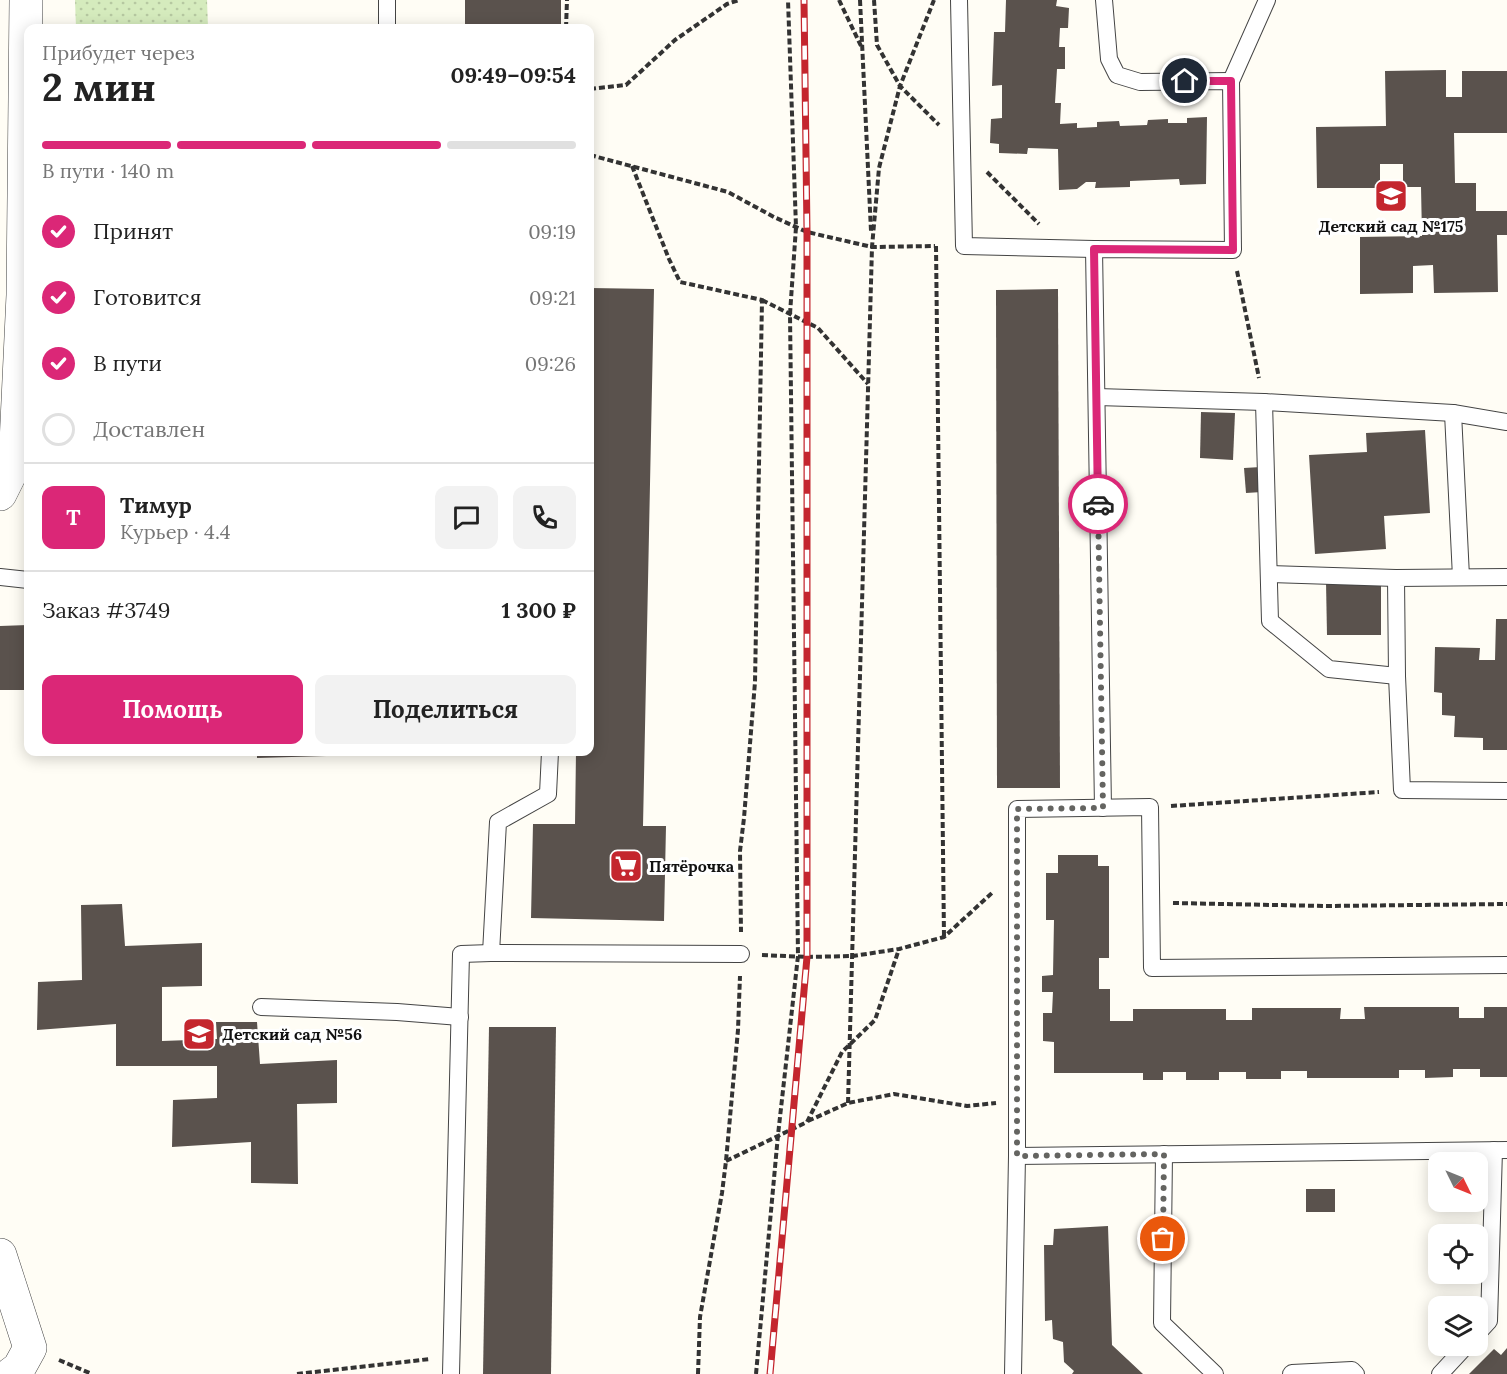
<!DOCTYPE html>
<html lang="ru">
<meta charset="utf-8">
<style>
:root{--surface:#fff;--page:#f2f2f2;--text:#222;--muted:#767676;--line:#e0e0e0;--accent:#db2777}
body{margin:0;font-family:Lora,serif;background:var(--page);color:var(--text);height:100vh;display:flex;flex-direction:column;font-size:22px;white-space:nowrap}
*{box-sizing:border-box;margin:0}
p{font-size:20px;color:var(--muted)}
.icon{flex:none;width:33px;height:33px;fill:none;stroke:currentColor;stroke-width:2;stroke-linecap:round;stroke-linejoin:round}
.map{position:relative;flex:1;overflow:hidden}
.details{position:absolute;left:24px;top:24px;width:570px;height:732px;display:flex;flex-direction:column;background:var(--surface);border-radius:12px;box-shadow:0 3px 15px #0003}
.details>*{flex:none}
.needle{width:39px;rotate:133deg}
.tools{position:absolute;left:1428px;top:1152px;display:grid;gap:12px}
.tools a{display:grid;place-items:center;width:60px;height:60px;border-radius:12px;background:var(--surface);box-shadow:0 3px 15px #0003;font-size:30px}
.pin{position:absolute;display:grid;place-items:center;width:51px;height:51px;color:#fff;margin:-26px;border:3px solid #fff;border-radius:50%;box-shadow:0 2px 6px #0007}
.courier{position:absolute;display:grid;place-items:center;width:60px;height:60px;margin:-30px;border:4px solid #db2777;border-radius:50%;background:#fff;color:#222;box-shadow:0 2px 8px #0007}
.summary em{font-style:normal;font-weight:700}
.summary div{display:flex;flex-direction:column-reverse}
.summary{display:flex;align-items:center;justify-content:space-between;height:102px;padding:0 18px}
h1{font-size:39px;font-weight:700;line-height:45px}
.bar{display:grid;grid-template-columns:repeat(4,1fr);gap:9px 6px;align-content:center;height:72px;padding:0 18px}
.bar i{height:8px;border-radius:4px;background:var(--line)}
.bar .selected{background:var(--accent)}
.bar p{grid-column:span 4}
.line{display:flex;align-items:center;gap:15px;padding:0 18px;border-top:2px solid var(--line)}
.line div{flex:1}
.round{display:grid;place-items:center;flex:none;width:63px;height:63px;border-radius:12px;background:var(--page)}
ol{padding:0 18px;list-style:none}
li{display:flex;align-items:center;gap:18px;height:66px}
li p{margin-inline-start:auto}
li .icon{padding:6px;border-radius:50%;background:var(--accent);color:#fff;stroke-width:4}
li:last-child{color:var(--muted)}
li i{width:33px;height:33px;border:3px solid var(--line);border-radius:50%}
.action{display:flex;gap:12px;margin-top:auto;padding:12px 18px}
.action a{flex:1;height:69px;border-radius:12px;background:var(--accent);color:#fff;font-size:24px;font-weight:700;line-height:69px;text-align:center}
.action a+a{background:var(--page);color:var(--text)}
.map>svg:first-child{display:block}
</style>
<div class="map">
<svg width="1507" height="1374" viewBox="0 0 1507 1374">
<defs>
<pattern id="park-dots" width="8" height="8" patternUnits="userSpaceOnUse" patternTransform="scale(1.5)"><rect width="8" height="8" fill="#d5ebbd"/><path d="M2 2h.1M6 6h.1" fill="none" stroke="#b6c8a1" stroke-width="1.8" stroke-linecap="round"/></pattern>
</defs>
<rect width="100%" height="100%" fill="#fffdf5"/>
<!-- park -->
<path fill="url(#park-dots)" d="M 75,0 L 207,0 L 208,28 L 76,28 Z"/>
<!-- building -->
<g fill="#5a524d">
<rect x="465" y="0" width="96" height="28"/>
<path d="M 1006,0 L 1057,0 L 1056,6 L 1069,8 L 1068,28 L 1060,28 L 1059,47 L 1065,47 L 1065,69 L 1057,69 L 1055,103 L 1061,103 L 1060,124 L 1077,123 L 1077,128 L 1097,127 L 1097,122 L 1119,121 L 1120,126 L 1147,125 L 1148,120 L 1168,119 L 1168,123 L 1187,123 L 1187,118 L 1207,117 L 1206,184 L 1180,185 L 1179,179 L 1130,181 L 1130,187 L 1095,188 L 1096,182 L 1086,182 L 1077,189 L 1059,190 L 1058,149 L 1028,148 L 1027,154 L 999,153 L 999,144 L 990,143 L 991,119 L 1002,118 L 1002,85 L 992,86 L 994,32 L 1005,32 Z"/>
<path d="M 1446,70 L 1446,97 L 1462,97 L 1462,71 L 1507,71 L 1507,133 L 1454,133 L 1455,183 L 1476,183 L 1476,211 L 1507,211 L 1507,235 L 1497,235 L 1498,292 L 1434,293 L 1433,265 L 1413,266 L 1413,293 L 1360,294 L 1360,237 L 1422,236 L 1421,187 L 1403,187 L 1403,164 L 1380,164 L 1380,188 L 1317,188 L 1316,127 L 1386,126 L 1385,71 Z"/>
<path d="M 590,288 L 654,289 L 643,826 L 666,826 L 664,921 L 531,918 L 533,824 L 575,824 L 576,752 L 590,752 Z"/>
<path d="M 1058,289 L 1060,788 L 997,788 L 996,290 Z"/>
<path d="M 1201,412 L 1235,413 L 1233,460 L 1200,458 Z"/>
<path d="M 1425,430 L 1430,513 L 1384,516 L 1386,549 L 1315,554 L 1309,455 L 1367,452 L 1366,433 Z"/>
<path d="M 1261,467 L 1262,492 L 1246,493 L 1244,468 Z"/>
<path d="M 1326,582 L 1381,582 L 1381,635 L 1327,635 Z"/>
<path d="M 1496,619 L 1507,619 L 1507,750 L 1483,750 L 1483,738 L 1454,737 L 1455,716 L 1442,715 L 1442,693 L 1434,692 L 1435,647 L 1480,648 L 1479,660 L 1495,660 Z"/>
<path d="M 28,625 L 28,690 L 0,690 L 0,626 Z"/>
<path d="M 257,752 L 430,752 L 430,753 L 257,758 Z"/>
<path d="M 1058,855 L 1098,855 L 1098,866 L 1109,866 L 1109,958 L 1099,958 L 1099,989 L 1110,989 L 1110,1021 L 1133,1021 L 1133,1009 L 1226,1009 L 1226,1020 L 1252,1020 L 1252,1008 L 1341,1008 L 1340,1019 L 1365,1019 L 1364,1007 L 1459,1007 L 1459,1018 L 1484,1018 L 1484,1007 L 1507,1007 L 1507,1077 L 1480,1077 L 1480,1069 L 1453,1069 L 1453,1077 L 1425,1078 L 1425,1070 L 1399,1070 L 1399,1078 L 1307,1078 L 1307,1071 L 1281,1071 L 1281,1079 L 1246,1079 L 1246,1072 L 1219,1072 L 1219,1080 L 1186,1080 L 1186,1072 L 1163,1072 L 1163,1080 L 1143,1080 L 1143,1073 L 1054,1073 L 1054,1042 L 1043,1041 L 1043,1013 L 1052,1013 L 1053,992 L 1042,992 L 1042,976 L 1053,975 L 1054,920 L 1046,920 L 1046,873 L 1058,873 Z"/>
<path d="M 122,904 L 125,946 L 202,943 L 202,986 L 162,987 L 162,1041 L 217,1039 L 216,1022 L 257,1022 L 260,1064 L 337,1060 L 337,1103 L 297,1104 L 298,1184 L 251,1183 L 251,1142 L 172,1147 L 173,1100 L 217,1098 L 217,1066 L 116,1066 L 116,1024 L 37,1030 L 38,982 L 82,980 L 81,905 Z"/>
<path d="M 489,1027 L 556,1027 L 551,1374 L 483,1374 Z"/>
<rect x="1306" y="1189" width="29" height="23"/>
<path d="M 1108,1226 L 1112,1345 L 1143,1374 L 1072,1374 L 1074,1371 L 1064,1362 L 1063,1342 L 1053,1339 L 1052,1320 L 1045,1321 L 1044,1245 L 1053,1245 L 1054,1229 Z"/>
<path d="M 1507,1348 L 1507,1374 L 1469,1374 L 1494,1349 L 1501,1355 Z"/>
</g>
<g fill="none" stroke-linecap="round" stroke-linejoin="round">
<!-- service casing -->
<g stroke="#444" stroke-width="18">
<g id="service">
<path d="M 387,0 L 387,28"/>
<path d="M 959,0 L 964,246 L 1094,249"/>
<path d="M 1231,81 L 1267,0"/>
<path d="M 1097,397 L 1264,402 L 1453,413 L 1507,422"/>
<path d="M 1264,402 L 1270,621 L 1329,669 L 1397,676"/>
<path d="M 1453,413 L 1461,577"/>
<path d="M 1269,574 L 1396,578"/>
<path d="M 0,577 L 28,580"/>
<path d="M 1507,577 L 1396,578 L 1397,676 L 1402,790 L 1507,791"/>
<path d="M 1103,808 L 1094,249 L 1233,250 L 1231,81 L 1140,82 L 1117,75 L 1109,59 L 1104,0"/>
<path d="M 491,953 L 498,822 L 548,794 L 550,752"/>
<path d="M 261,1007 L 397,1012 L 460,1017"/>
<path d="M 1164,1154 L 1162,1323 L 1215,1374"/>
<path d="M 1017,1156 L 1507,1150"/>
<path d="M 1478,1333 L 1489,1321 L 1494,1150"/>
<path d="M 451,1374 L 461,954 L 491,953 L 741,954"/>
<path d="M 1013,1374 L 1017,1156 L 1017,809 L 1150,807 L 1152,968 L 1507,965"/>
<path d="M 1291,1374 L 1292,1373 L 1352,1370 L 1356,1374"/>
<path d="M 1440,1374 L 1466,1346"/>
</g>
</g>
<!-- minor casing -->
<g stroke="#444" stroke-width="34">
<g id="minor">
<path d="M 0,494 L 15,464 L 23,295 L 26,0"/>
<path d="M 0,1255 L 30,1348 L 19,1368 L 11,1374"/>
</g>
</g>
<!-- path -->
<g stroke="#333" stroke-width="4" stroke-dasharray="6 3" stroke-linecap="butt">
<path d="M 839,0 L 861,46"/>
<path d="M 860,0 L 871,231"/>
<path d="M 874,0 L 877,45 L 900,86 L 939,125"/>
<path d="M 566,28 L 567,0"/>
<path d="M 590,89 L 626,85 L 675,40 L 727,4 L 739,0"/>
<path d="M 590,155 L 728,192 L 774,217 L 807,232 L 872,247 L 935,246"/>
<path d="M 632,166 L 669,259 L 680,282 L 762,300 L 755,682 L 744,818 L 740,851 L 741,932"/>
<path d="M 987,172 L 1039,224"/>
<path d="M 936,246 L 944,937"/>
<path d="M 1237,271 L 1259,378"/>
<path d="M 762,300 L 818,328 L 868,384"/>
<path d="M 1171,806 L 1379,792"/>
<path d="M 1173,903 L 1326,906 L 1507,904"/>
<path d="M 762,955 L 807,957 L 853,956 L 899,949 L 944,937 L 993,892"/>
<path d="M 848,1103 L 872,247 L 879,168 L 900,86 L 934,0"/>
<path d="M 808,1121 L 848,1103 L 894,1094 L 967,1106 L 996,1103"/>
<path d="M 726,1161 L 807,1122 L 842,1052 L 875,1020 L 899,949"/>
<path d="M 59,1360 L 92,1374"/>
<path d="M 297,1374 L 430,1359"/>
<path d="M 698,1374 L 700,1317 L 722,1193 L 726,1161 L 738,1030 L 740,976"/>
<path d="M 756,1374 L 778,1135 L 798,956 L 790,314 L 796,227 L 788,0"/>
</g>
<!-- service -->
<use href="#service" stroke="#fff" stroke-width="16"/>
<!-- minor -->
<use href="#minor" stroke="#fff" stroke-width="33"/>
<!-- rail casing -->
<g stroke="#c4262e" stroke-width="7">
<path id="rail" d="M 770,1374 L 807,957 L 807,232 L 804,0"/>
</g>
<!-- rail -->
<use href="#rail" stroke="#fff" stroke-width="4.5" stroke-dasharray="14" stroke-linecap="butt"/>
</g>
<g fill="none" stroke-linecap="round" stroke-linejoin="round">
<!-- done -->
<path stroke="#646461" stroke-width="6" stroke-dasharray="0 10.8" d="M 1098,504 L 1103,808 L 1017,809 L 1017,1156 L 1164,1154 L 1163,1239"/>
<!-- route -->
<path stroke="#db2777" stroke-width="8" d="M 1098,504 L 1094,249 L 1233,250 L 1231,81 L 1185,81"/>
</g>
<!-- icons -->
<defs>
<g id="school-square" transform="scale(1.725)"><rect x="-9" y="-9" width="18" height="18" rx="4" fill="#c4262e" stroke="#fff"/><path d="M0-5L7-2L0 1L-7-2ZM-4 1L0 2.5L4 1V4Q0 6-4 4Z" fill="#fff"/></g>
<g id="supermarket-square" transform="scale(1.725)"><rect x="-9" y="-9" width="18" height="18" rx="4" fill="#c4262e" stroke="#fff"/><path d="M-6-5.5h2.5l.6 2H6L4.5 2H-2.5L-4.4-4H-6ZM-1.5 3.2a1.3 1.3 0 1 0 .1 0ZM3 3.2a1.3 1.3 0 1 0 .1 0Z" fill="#fff"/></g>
</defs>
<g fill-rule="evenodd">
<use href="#school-square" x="1391" y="196"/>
<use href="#supermarket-square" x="626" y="866"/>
<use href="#school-square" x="199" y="1034"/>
</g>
<g text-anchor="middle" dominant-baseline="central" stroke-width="6" stroke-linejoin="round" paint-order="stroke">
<!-- poi labels -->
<g font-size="16" font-weight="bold" fill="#111" stroke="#fff" text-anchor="start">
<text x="1391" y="226" text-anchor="middle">Детский сад №175</text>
<text x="649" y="866">Пятёрочка</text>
<text x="222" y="1034">Детский сад №56</text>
</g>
</g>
</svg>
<div class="tools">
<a><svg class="needle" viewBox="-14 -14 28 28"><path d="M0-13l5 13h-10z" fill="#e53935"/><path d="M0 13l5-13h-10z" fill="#767676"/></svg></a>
<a><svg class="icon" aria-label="locate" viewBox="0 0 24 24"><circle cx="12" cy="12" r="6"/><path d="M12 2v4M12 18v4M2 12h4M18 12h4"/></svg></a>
<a><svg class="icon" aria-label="layers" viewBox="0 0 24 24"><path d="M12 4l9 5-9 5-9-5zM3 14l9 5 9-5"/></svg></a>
</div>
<div class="pin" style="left:1163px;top:1239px;background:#ea580c"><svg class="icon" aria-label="bag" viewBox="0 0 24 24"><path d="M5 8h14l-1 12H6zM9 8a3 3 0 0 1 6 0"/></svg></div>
<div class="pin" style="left:1185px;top:81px;background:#1f2937"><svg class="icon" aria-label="home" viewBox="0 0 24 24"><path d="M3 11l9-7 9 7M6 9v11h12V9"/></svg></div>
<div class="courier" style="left:1098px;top:504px"><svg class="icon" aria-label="car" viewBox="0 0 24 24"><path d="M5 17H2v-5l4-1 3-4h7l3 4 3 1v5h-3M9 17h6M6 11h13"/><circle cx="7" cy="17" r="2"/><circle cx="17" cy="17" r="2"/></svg></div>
<section class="details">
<div class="summary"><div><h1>2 мин</h1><p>Прибудет через</p></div><em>09:49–09:54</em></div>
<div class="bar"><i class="selected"></i><i class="selected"></i><i class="selected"></i><i></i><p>В пути · 140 m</p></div>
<ol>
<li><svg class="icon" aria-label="check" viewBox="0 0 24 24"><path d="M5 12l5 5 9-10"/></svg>Принят<p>09:19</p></li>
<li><svg class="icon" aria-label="check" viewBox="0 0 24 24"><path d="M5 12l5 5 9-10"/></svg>Готовится<p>09:21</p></li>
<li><svg class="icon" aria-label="check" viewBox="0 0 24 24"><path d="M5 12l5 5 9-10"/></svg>В пути<p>09:26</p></li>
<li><i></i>Доставлен</li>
</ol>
<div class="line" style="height:108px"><b class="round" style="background:var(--accent);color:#fff">Т</b><div><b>Тимур</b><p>Курьер · 4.4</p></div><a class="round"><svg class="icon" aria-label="chat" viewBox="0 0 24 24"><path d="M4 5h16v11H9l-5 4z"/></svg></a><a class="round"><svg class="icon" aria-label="phone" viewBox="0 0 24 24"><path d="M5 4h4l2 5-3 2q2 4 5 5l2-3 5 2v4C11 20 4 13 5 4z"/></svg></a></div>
<div class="line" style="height:78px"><div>Заказ #3749</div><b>1 300 ₽</b></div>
<div class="action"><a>Помощь</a><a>Поделиться</a></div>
</section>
</div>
